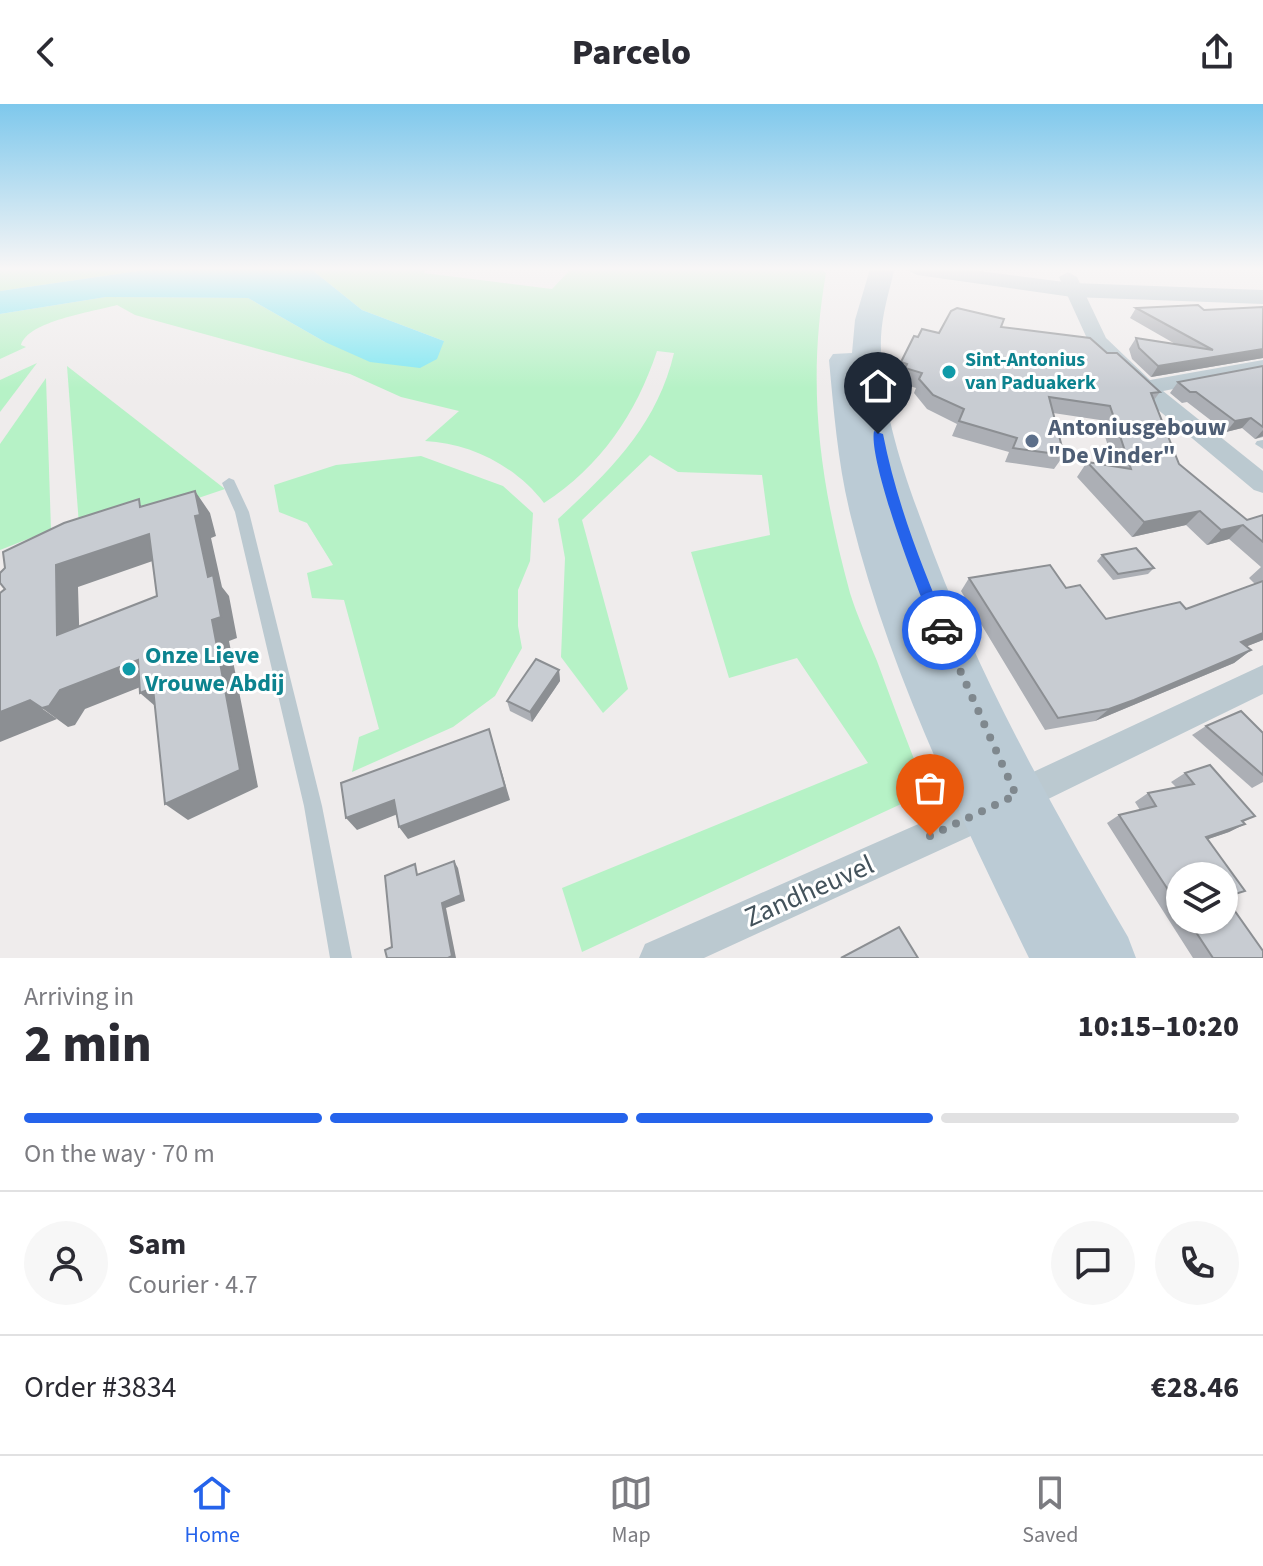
<!DOCTYPE html>
<meta charset="utf-8">
<style>
:root{--surface:#fff;--page:#f7f7f7;--text:#2b2b33;--muted:#7c7c81;--line:#e1e1e2;--accent:#2563eb}
body{margin:0;font-family:"Source Sans 3",sans-serif;background:var(--page);color:var(--text);height:100vh;display:flex;flex-direction:column;font-size:30px;white-space:nowrap}
*{box-sizing:border-box;margin:0}
p{font-size:26px;color:var(--muted)}
.icon{flex:none;width:44px;height:44px;fill:none;stroke:currentColor;stroke-width:2;stroke-linecap:round;stroke-linejoin:round}
.map{position:relative;height:854px;overflow:hidden}
.details{display:flex;flex-direction:column;background:var(--surface);flex:1}
.details>*{flex:none}
.buttons{position:absolute;left:1166px;top:758px;display:grid;gap:16px}
.buttons a{display:grid;place-items:center;width:72px;height:72px;border-radius:50%;background:var(--surface);box-shadow:0 2px 6px #0004;font-size:40px}
.pin{position:absolute;display:grid;place-items:center;width:68px;height:68px;color:#fff;margin:-82px -34px;border-radius:50% 50% 50% 0;rotate:-45deg;box-shadow:0 0 8px #0007}
.pin .icon{rotate:45deg}
.courier{position:absolute;display:grid;place-items:center;width:80px;height:80px;margin:-40px;border:6px solid #2563eb;border-radius:50%;background:#fff;color:#222;box-shadow:0 2px 10px #0007}
.overview em{font-style:normal;font-weight:800}
.overview div{display:flex;flex-direction:column-reverse}
.overview{display:flex;align-items:center;justify-content:space-between;height:136px;padding:0 24px}
h1{font-size:52px;font-weight:800;line-height:60px}
.bar{display:grid;grid-template-columns:repeat(4,1fr);gap:12px 8px;align-content:center;height:96px;padding:0 24px}
.bar i{height:10px;border-radius:6px;background:var(--line)}
.bar .active{background:var(--accent)}
.bar p{grid-column:span 4}
.line{display:flex;align-items:center;gap:20px;padding:0 24px;border-top:2px solid var(--line)}
.line div{flex:1}
.round{display:grid;place-items:center;flex:none;width:84px;height:84px;border-radius:42px;background:var(--page)}
header{display:flex;justify-content:space-between;align-items:center;height:104px;padding:0 24px;background:var(--surface);font-size:36px;font-weight:800}
.dock{display:flex;justify-content:space-around;align-items:center;height:112px;border-top:2px solid var(--line);background:var(--surface);font-size:22px;color:var(--muted)}
.dock a{display:grid;justify-items:center;gap:4px}
.dock .active{color:var(--accent)}
.map>svg:first-child{display:block}
</style>
<header><svg class="icon" aria-label="back" viewBox="0 0 24 24"><path d="M15 5l-7 7 7 7"/></svg>Parcelo<svg class="icon" aria-label="share" viewBox="0 0 24 24"><path d="M12 15V3M7 8l5-5 5 5M5 13v7h14v-7"/></svg></header>
<div class="map">
<svg width="1263" height="854" viewBox="0 0 1263 854">
<rect width="100%" height="100%" fill="#efecec"/>
<!-- green -->
<g fill="#b6f2c6">
<path d="M 0,165 L 152,165 L 0,187 Z"/>
<path d="M 311,165 L 427,165 L 424,169 L 552,185 L 571,165 L 821,165 L 826,169 C 806,283 820,378 850,489 C 857,512 868,535 877,557 C 893,601 910,645 927,688 L 582,848 L 562,784 L 868,659 L 797,554 L 729,574 L 691,448 L 770,431 L 762,371 L 678,368 L 650,351 L 582,416 L 628,585 L 603,609 L 561,553 L 565,454 L 558,415 C 611,366 657,321 674,249 L 657,247 C 636,310 601,362 544,399 C 516,362 470,339 425,337 L 459,307 L 401,293 L 350,270 L 135,211 L 117,201 C 92,208 28,217 21,241 L 26,243 L 0,255 L 0,210 L 106,193 L 248,194 L 325,238 L 444,237 L 362,206 Z"/>
<path d="M 37,259 L 0,308 L 0,276 Z"/>
<path d="M 67,262 L 225,385 L 80,434 Z"/>
<path d="M 46,274 L 51,426 L 0,446 L 0,340 Z"/>
<path d="M 421,352 L 503,382 L 533,409 L 530,457 L 518,486 L 518,522 L 522,544 L 495,592 L 453,623 L 352,668 L 359,633 L 379,625 L 344,496 L 312,494 L 307,469 L 333,461 L 307,419 L 279,408 L 274,381 L 336,361 Z"/>
</g>
<!-- water -->
<path fill="#7fe7f2" d="M 152,165 L 311,165 L 362,206 L 444,237 L 437,255 L 420,264 L 370,258 L 325,238 L 248,194 L 106,193 L 0,210 L 0,187 Z"/>
<g fill="none" stroke-linecap="round" stroke-linejoin="round">
<!-- service -->
<g fill="#bbc9d0" fill-rule="evenodd">
<path d="M 1263,336 L 1263,345 L 1255,340 L 1257,337 Z"/>
<path d="M 229,374 L 234,376 L 249,408 L 322,702 L 352,854 L 330,854 L 304,702 L 235,408 L 222,379 Z"/>
</g>
<!-- minor -->
<g fill="#bbc9d0" fill-rule="evenodd">
<path d="M 1068,168 L 1077,173 L 1106,234 L 1150,276 L 1263,256 L 1263,268 L 1163,287 L 1263,367 L 1263,389 L 1254,386 L 1138,289 L 1090,241 L 1059,173 Z"/>
<path d="M 1263,561 L 1263,590 L 997,720 L 704,854 L 639,854 L 645,840 L 973,696 Z"/>
</g>
<!-- tertiary -->
<path fill="#bbc9d0" fill-rule="evenodd" d="M 906,165 L 964,165 L 1072,179 L 1263,186 L 1263,200 L 1072,193 L 917,171 Z"/>
<!-- secondary -->
<path fill="#bbcbd5" fill-rule="evenodd" d="M 870,165 L 894,167 C 889,188 882,210 881,233 C 879,297 901,362 923,421 C 975,567 1050,700 1128,833 L 1136,854 L 1029,854 C 960,712 889,567 851,413 C 838,361 834,309 829,256 L 833,250 L 852,249 L 855,216 Z"/>
</g>
<!-- wall -->
<g fill="#acafb5" fill-rule="evenodd">
<path d="M 1136,204 L 1204,206 L 1263,254 L 1151,273 L 1132,255 L 1129,245 L 1136,234 L 1177,241 L 1130,214 Z"/>
<path d="M 1001,223 L 1107,249 L 1160,288 L 1154,296 L 1179,360 L 1247,416 L 1263,411 L 1263,536 L 1247,542 L 1251,546 L 1234,559 L 1095,617 L 1045,626 L 961,487 L 969,474 L 1066,484 L 1106,515 L 1186,505 L 1255,480 L 1249,474 L 1261,463 L 1229,435 L 1207,441 L 1186,421 L 1132,433 L 1077,373 L 1087,358 L 1114,362 L 1100,316 L 1053,309 L 1064,351 L 1054,365 L 1005,358 L 1009,348 L 952,332 L 957,320 L 927,305 L 914,289 L 916,284 L 900,279 L 901,274 L 896,273 L 901,258 L 918,233 L 939,229 Z"/>
<path d="M 1263,262 L 1263,333 L 1255,335 L 1242,324 L 1226,328 L 1187,298 L 1182,299 L 1170,289 L 1178,278 Z"/>
<path d="M 1102,451 L 1154,464 L 1148,470 L 1113,476 L 1097,457 Z"/>
<path d="M 559,566 L 560,577 L 532,618 L 510,607 L 507,597 Z"/>
<path d="M 1206,622 L 1263,629 L 1263,678 L 1252,684 L 1192,631 Z"/>
<path d="M 1185,669 L 1255,712 L 1243,718 L 1245,720 L 1229,728 L 1208,735 L 1226,794 L 1263,854 L 1193,854 L 1107,719 L 1119,711 L 1140,706 L 1135,698 L 1148,689 L 1176,683 L 1171,678 ZM 1180,772 L 1224,816 L 1180,816 Z"/>
</g>
<!-- shaded-wall -->
<g fill="#8c8f93">
<path d="M 1263,245 L 1263,254 L 1151,273 L 1158,262 Z"/>
<path d="M 1251,314 L 1242,324 L 1226,328 L 1235,317 Z"/>
<path d="M 1263,326 L 1263,332 L 1255,335 Z"/>
<path d="M 195,387 L 210,409 L 216,432 L 211,434 L 222,483 L 229,492 L 237,534 L 229,537 L 258,683 L 188,716 L 165,700 L 212,516 L 208,473 L 195,412 Z"/>
<path d="M 1200,407 L 1186,421 L 1132,433 L 1144,418 Z"/>
<path d="M 1243,421 L 1229,435 L 1207,441 L 1221,426 Z"/>
<path d="M 149,430 L 167,452 L 78,483 L 80,551 L 57,531 L 56,461 Z"/>
<path d="M 1263,529 L 1263,536 L 1225,551 L 1241,538 Z"/>
<path d="M 1251,546 L 1234,559 L 1095,617 L 1109,605 Z"/>
<path d="M 138,556 L 158,576 L 85,605 L 75,621 L 68,623 L 42,604 L 60,586 Z"/>
<path d="M 559,566 L 560,577 L 532,618 L 530,608 Z"/>
<path d="M 153,584 L 162,608 L 140,589 Z"/>
<path d="M 30,596 L 57,615 L 0,638 L 0,608 Z"/>
<path d="M 489,625 L 510,696 L 408,735 L 399,723 Z"/>
<path d="M 394,696 L 403,708 L 357,726 L 346,714 Z"/>
<path d="M 1245,720 L 1229,728 L 1191,741 L 1206,733 Z"/>
<path d="M 454,757 L 458,764 L 465,797 L 446,804 L 456,854 L 448,854 L 442,799 Z"/>
</g>
<!-- building -->
<g fill="#c8ccd2" stroke="#8c8f93" stroke-width="2" fill-rule="evenodd">
<path d="M 1198,201 L 1204,206 L 1263,203 L 1263,245 L 1158,262 L 1139,244 L 1136,234 L 1213,246 L 1136,204 Z"/>
<path d="M 957,204 L 1004,215 L 1001,223 L 1090,234 L 1107,249 L 1117,249 L 1160,288 L 1151,289 L 1179,360 L 1247,416 L 1263,411 L 1263,438 L 1243,421 L 1221,426 L 1200,407 L 1144,418 L 1087,358 L 1131,365 L 1110,302 L 1049,293 L 1064,351 L 1013,344 L 1017,334 L 959,317 L 964,305 L 933,291 L 919,275 L 922,269 L 905,264 L 907,260 L 901,258 L 914,232 L 918,233 L 922,225 L 939,229 L 951,207 Z"/>
<path d="M 1263,262 L 1263,323 L 1251,314 L 1235,317 L 1196,288 L 1190,288 L 1178,278 Z"/>
<path d="M 195,387 L 200,411 L 195,412 L 208,473 L 213,471 L 221,513 L 212,516 L 240,666 L 165,700 L 153,584 L 140,589 L 138,556 L 60,586 L 49,602 L 42,604 L 30,596 L 0,608 L 0,489 L 5,485 L 0,479 L 0,469 L 5,464 L 3,448 L 64,419 L 139,395 L 140,403 ZM 149,430 L 157,492 L 57,531 L 56,461 Z"/>
<path d="M 1136,444 L 1154,464 L 1118,470 L 1102,451 Z"/>
<path d="M 1050,461 L 1066,484 L 1080,481 L 1106,515 L 1180,498 L 1186,505 L 1263,477 L 1263,529 L 1241,538 L 1251,546 L 1134,596 L 1109,605 L 1058,614 L 969,474 Z"/>
<path d="M 536,555 L 559,566 L 530,608 L 507,597 Z"/>
<path d="M 1241,607 L 1263,629 L 1263,671 L 1206,622 Z"/>
<path d="M 489,625 L 505,683 L 399,723 L 394,696 L 346,714 L 341,679 Z"/>
<path d="M 1210,661 L 1255,712 L 1242,717 L 1245,720 L 1206,733 L 1245,787 L 1225,793 L 1263,847 L 1263,854 L 1213,854 L 1188,816 L 1224,816 L 1224,772 L 1180,772 L 1180,804 L 1119,711 L 1156,702 L 1148,689 L 1194,680 L 1185,669 Z"/>
<path d="M 454,757 L 461,791 L 442,799 L 452,852 L 448,854 L 387,854 L 385,846 L 392,843 L 385,772 L 415,760 L 417,771 Z"/>
<path d="M 899,823 L 918,854 L 841,854 Z"/>
</g>
<!-- sky -->
<linearGradient id="sky" x2="0" y2="1"><stop stop-color="#7ec8ec"/><stop offset="0.58" stop-color="#f8f6f6"/><stop offset="1" stop-color="#f8f6f6" stop-opacity="0"/></linearGradient>
<rect width="1263" height="284" fill="url(#sky)"/>
<!-- route -->
<path fill="#2563eb" d="M 874,327 L 883,330 C 896,397 922,464 949,526 L 942,532 L 937,530 C 921,498 868,357 874,327 Z"/>
<g fill="none" stroke-linecap="round" stroke-linejoin="round">
<!-- done -->
<path stroke="#7f888e" stroke-width="8" stroke-dasharray="0 14.4" d="M 930,732 L 1016,691 L 942,526"/>
</g>
<!-- markers -->
<g fill="#0f9aa8" stroke="#fff" stroke-width="3">
<circle cx="949" cy="268" r="8"/>
<circle cx="129" cy="565" r="8"/>
</g>
<circle fill="#5c6f8a" stroke="#fff" stroke-width="3" cx="1032" cy="337" r="8"/>
<g text-anchor="middle" dominant-baseline="central" stroke-width="6" stroke-linejoin="round" paint-order="stroke">
<!-- far-culture labels -->
<g font-size="20" font-weight="bold" fill="#0d838f" stroke="#fff" text-anchor="start">
<text x="965" y="256">Sint-Antonius<tspan x="965" dy="23">van Paduakerk</tspan></text>
</g>
<!-- service labels -->
<g font-size="24" font-weight="bold" fill="#4e5e75" stroke="#fff" text-anchor="start">
<text x="1048" y="323">Antoniusgebouw<tspan x="1048" dy="28">"De Vinder"</tspan></text>
</g>
<!-- culture labels -->
<g font-size="24" font-weight="bold" fill="#0d838f" stroke="#fff" text-anchor="start">
<text x="145" y="551">Onze Lieve<tspan x="145" dy="28">Vrouwe Abdij</tspan></text>
</g>
<!-- near-street labels -->
<g font-size="28" fill="#43525b" stroke="#fff">
<text transform="translate(809 787) rotate(-24)">Zandheuvel</text>
</g>
</g>
</svg>
<div class="buttons">
<a><svg class="icon" aria-label="layers" viewBox="0 0 24 24"><path d="M12 4l9 5-9 5-9-5zM3 14l9 5 9-5"/></svg></a>
</div>
<div class="pin" style="left:930px;top:732px;background:#ea580c"><svg class="icon" aria-label="bag" viewBox="0 0 24 24"><path d="M5 8h14l-1 12H6zM9 8a3 3 0 0 1 6 0"/></svg></div>
<div class="pin" style="left:878px;top:330px;background:#1f2937"><svg class="icon" aria-label="home" viewBox="0 0 24 24"><path d="M3 11l9-7 9 7M6 9v11h12V9"/></svg></div>
<div class="courier" style="left:942px;top:526px"><svg class="icon" aria-label="car" viewBox="0 0 24 24"><path d="M5 17H2v-5l4-1 3-4h7l3 4 3 1v5h-3M9 17h6M6 11h13"/><circle cx="7" cy="17" r="2"/><circle cx="17" cy="17" r="2"/></svg></div>
</div>
<section class="details">
<div class="overview"><div><h1>2 min</h1><p>Arriving in</p></div><em>10:15–10:20</em></div>
<div class="bar"><i class="active"></i><i class="active"></i><i class="active"></i><i></i><p>On the way · 70 m</p></div>
<div class="line" style="height:144px"><a class="round"><svg class="icon" aria-label="person" viewBox="0 0 24 24"><circle cx="12" cy="8" r="4"/><path d="M4 21q1-7 8-7t8 7"/></svg></a><div><b>Sam</b><p>Courier · 4.7</p></div><a class="round"><svg class="icon" aria-label="chat" viewBox="0 0 24 24"><path d="M4 5h16v11H9l-5 4z"/></svg></a><a class="round"><svg class="icon" aria-label="phone" viewBox="0 0 24 24"><path d="M5 4h4l2 5-3 2q2 4 5 5l2-3 5 2v4C11 20 4 13 5 4z"/></svg></a></div>
<div class="line" style="height:104px"><div>Order #3834</div><b>€28.46</b></div>
</section>
<nav class="dock">
<a class="active"><svg class="icon" aria-label="home" viewBox="0 0 24 24"><path d="M3 11l9-7 9 7M6 9v11h12V9"/></svg>Home</a>
<a><svg class="icon" aria-label="map" viewBox="0 0 24 24"><path d="M3 6l6-2 6 2 6-2v14l-6 2-6-2-6 2zM9 4v14M15 6v14"/></svg>Map</a>
<a><svg class="icon" aria-label="saved" viewBox="0 0 24 24"><path d="M7 4h10v16l-5-4-5 4z"/></svg>Saved</a>
</nav>
